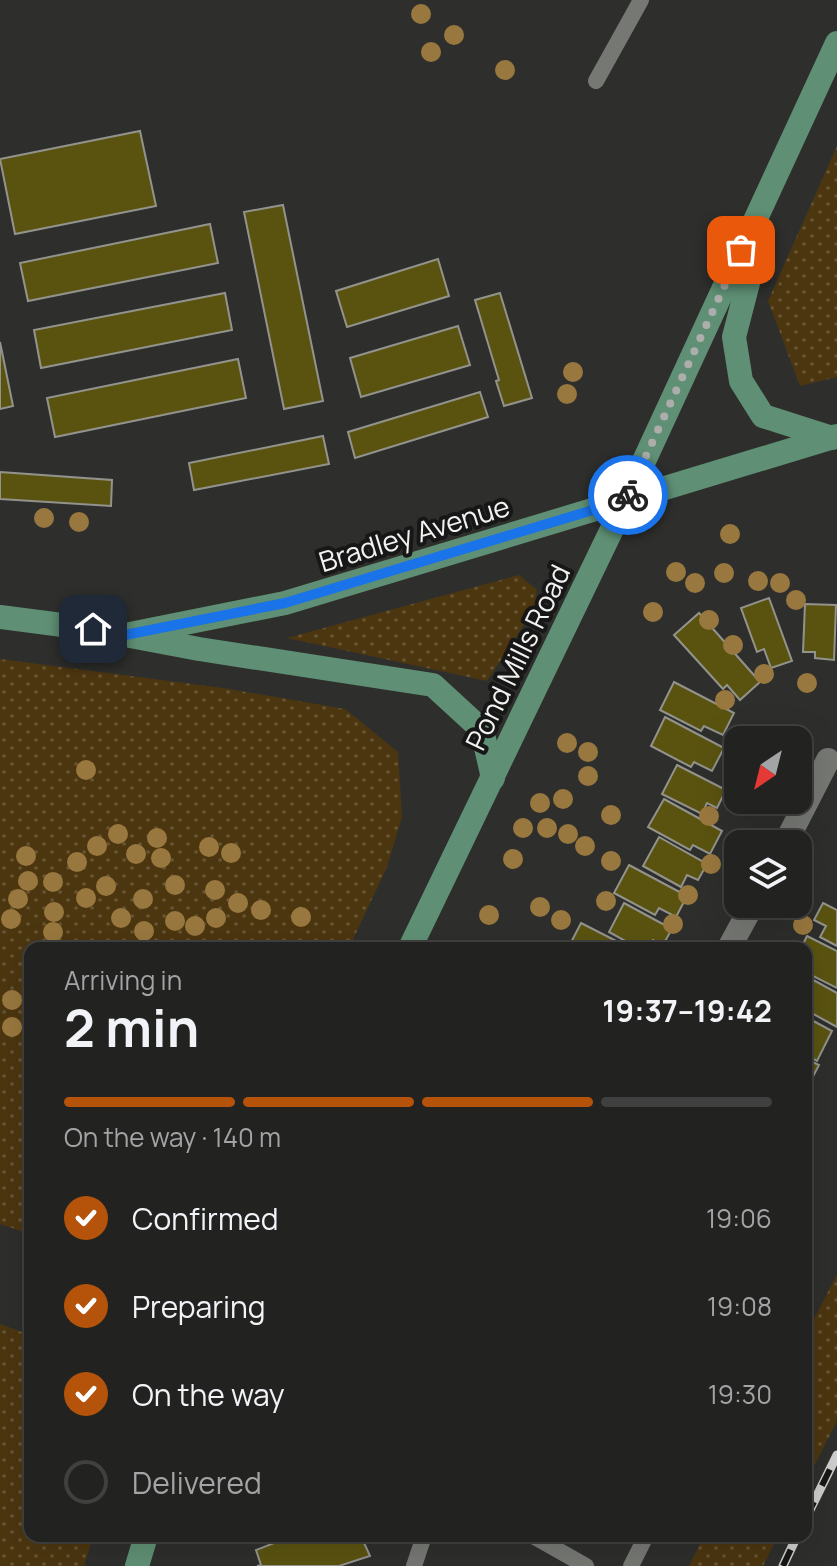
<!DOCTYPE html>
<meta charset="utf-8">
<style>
:root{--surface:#222321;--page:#2e2f2e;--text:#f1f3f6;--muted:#a2a4a5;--line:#3f403f;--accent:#b45309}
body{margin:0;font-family:Manrope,sans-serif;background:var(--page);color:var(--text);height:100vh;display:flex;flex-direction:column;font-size:30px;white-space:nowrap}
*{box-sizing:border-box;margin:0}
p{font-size:26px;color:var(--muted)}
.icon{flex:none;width:44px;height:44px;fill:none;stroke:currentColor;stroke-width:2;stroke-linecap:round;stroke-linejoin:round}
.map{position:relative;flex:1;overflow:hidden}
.panel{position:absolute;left:24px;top:942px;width:788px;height:600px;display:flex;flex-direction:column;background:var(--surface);border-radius:16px;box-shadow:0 8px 32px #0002,0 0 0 2px var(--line)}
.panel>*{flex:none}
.needle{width:52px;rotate:215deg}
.fabs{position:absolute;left:724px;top:726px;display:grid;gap:16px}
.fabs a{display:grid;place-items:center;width:88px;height:88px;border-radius:16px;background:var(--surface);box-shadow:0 8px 32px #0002,0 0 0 2px var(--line);font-size:40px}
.pin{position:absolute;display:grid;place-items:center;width:68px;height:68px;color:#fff;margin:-34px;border-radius:16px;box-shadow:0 4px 12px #0006}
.courier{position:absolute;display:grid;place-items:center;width:80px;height:80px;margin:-40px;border:6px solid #1a73e8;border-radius:50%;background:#fff;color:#222;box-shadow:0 2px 10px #0007}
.head em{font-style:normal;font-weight:700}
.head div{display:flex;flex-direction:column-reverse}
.head{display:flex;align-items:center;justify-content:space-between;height:136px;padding:0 40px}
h1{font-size:52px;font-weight:700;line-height:60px}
.bar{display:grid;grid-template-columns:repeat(4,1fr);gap:12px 8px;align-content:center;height:96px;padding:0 40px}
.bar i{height:10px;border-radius:6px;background:var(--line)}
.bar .on{background:var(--accent)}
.bar p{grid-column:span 4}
ol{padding:0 40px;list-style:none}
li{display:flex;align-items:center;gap:24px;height:88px}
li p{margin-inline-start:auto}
li .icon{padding:8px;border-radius:50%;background:var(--accent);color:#fff;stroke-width:4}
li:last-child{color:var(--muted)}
li i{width:44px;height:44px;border:4px solid var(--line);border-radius:50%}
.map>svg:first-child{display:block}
</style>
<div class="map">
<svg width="837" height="1566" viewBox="0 0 837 1566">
<defs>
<pattern id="grass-dots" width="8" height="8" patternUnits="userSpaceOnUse" patternTransform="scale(2)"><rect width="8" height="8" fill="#4c3610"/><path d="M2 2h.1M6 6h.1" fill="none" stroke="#665433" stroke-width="1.8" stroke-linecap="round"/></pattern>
</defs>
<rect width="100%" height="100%" fill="#2e2f2c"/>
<!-- grass -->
<g fill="url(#grass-dots)">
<path d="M 837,146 L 837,377 L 800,386 L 768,301 Z"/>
<path d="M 519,575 L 537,590 L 535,608 L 487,681 L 287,638 Z"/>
<path d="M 0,659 L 223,688 L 345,709 L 398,752 L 402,817 L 387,867 L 349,948 L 30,948 L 30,1234 L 0,1224 Z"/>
<path d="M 837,1274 L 837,1421 L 806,1482 L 806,1335 Z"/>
<path d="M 0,1324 L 30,1335 L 30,1536 L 93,1536 L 84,1566 L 0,1566 Z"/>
<path d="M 704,1536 L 778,1536 L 763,1566 L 689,1566 Z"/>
</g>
<!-- building -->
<g fill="#5a5310" stroke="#93938e" stroke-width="2">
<path d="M 140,131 L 156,206 L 15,234 L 0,159 Z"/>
<path d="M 283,205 L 323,401 L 284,409 L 244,212 Z"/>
<path d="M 210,224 L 218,263 L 28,301 L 20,263 Z"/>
<path d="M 438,259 L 449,296 L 347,327 L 336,291 Z"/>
<path d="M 225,293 L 232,330 L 41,368 L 34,330 Z"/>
<path d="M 500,293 L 532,398 L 504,406 L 496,381 L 499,380 L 475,300 Z"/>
<path d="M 458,326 L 470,365 L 361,397 L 350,358 Z"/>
<path d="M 0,342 L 13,406 L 0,409 Z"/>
<path d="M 238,359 L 246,398 L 55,437 L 47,398 Z"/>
<path d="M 480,392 L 488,417 L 355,458 L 348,432 Z"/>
<path d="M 323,436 L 329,464 L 194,490 L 189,463 Z"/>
<path d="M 0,472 L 112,480 L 111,506 L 0,499 Z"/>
<path d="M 769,598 L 792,661 L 771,668 L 764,649 L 757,652 L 741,608 Z"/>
<path d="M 805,604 L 836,605 L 834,660 L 815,658 L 815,652 L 803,652 Z"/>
<path d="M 699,613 L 760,682 L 740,700 L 727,685 L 723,689 L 674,635 Z"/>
<path d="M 674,682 L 734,713 L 723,735 L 704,726 L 701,731 L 660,710 Z"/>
<path d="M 665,717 L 724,748 L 712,771 L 694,762 L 691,767 L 651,746 Z"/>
<path d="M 677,765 L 726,790 L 717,808 L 707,803 L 702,814 L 662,794 Z"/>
<path d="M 664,799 L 722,831 L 710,854 L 693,845 L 690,850 L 648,827 Z"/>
<path d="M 659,837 L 707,864 L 698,880 L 687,875 L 681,887 L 643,866 Z"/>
<path d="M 629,865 L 687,896 L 676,917 L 659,908 L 655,915 L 614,893 Z"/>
<path d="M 624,903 L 672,929 L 663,945 L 653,940 L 649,948 L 638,948 L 609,932 Z"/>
<path d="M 823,903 L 837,910 L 837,946 L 820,937 L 826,926 L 814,920 Z"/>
<path d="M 581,923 L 630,948 L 568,948 Z"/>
<path d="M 807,936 L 837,951 L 837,988 L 809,974 L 812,967 L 806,964 L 806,948 L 801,948 Z"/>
<path d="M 806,976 L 837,993 L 837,1027 L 806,1010 Z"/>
<path d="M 806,1017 L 832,1031 L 817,1061 L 806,1055 Z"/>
<path d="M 806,1059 L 819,1065 L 806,1090 Z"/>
<path d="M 292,1536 L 361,1536 L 370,1556 L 339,1566 L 257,1566 L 261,1565 L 256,1550 Z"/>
</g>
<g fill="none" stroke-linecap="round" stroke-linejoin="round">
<!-- lane -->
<g stroke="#767874" stroke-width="16">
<path d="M 596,81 L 641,0"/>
<path d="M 533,1536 L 586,1566"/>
<path d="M 414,1566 L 424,1536"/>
<path d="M 631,1566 L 646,1536"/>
</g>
<!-- street -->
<g stroke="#767874" stroke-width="24">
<path d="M 785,844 L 828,760"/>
<path d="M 729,948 L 753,904"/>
</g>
<!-- secondary -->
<g stroke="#5f9075" stroke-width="24">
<path d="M 762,229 L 734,337 L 741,381 L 763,416 L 832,438"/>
<path d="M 0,617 L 93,629 L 199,649 L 433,685 L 482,730 L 493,778"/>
<path d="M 125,635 L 285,603 L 837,436"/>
<path d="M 410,948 L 626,500 L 837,43"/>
<path d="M 137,1566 L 146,1536"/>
</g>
<!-- rail casing -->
<g stroke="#cdcecc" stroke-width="9">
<g id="rail">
<path d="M 806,1518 L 837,1455"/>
<path d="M 783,1566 L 797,1536"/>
</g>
</g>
<!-- rail -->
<use href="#rail" stroke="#161716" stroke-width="6" stroke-dasharray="18" stroke-linecap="butt"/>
</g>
<!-- trees -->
<g fill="#99783f">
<circle cx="421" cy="14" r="10"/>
<circle cx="454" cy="35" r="10"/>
<circle cx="431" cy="52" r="10"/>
<circle cx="505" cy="70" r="10"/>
<circle cx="573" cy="372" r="10"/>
<circle cx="567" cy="394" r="10"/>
<circle cx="44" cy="518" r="10"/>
<circle cx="79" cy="522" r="10"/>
<circle cx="730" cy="534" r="10"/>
<circle cx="676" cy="572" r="10"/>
<circle cx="724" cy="573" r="10"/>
<circle cx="758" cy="581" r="10"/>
<circle cx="695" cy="583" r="10"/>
<circle cx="780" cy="583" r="10"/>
<circle cx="796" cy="600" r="10"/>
<circle cx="653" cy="612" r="10"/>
<circle cx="709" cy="620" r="10"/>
<circle cx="733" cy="645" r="10"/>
<circle cx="764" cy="674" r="10"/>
<circle cx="807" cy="683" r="10"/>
<circle cx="725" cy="700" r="10"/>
<circle cx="567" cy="743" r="10"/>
<circle cx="588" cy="752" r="10"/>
<circle cx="86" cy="770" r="10"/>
<circle cx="588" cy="776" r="10"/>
<circle cx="563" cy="799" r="10"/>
<circle cx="540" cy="803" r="10"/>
<circle cx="611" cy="815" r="10"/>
<circle cx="709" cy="816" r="10"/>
<circle cx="523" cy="828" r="10"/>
<circle cx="547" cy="828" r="10"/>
<circle cx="118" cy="834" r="10"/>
<circle cx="568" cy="834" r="10"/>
<circle cx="157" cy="838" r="10"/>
<circle cx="97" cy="846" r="10"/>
<circle cx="585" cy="846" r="10"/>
<circle cx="209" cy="847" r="10"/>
<circle cx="231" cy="853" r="10"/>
<circle cx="136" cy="854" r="10"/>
<circle cx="26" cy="856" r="10"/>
<circle cx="161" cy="858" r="10"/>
<circle cx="513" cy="859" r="10"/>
<circle cx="611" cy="861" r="10"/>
<circle cx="77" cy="862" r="10"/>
<circle cx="711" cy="864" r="10"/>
<circle cx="28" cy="881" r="10"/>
<circle cx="53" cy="882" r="10"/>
<circle cx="175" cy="885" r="10"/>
<circle cx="106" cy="886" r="10"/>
<circle cx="215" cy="890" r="10"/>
<circle cx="688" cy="895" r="10"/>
<circle cx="86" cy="898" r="10"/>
<circle cx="18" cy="899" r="10"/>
<circle cx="143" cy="899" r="10"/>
<circle cx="606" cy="901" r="10"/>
<circle cx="238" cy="903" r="10"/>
<circle cx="540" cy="907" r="10"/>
<circle cx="261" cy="910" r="10"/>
<circle cx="54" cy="912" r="10"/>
<circle cx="489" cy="915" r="10"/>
<circle cx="301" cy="917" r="10"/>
<circle cx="121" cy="918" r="10"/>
<circle cx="216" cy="918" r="10"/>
<circle cx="11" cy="919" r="10"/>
<circle cx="561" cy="920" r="10"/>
<circle cx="175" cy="921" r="10"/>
<circle cx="673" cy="924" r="10"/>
<circle cx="803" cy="925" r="10"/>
<circle cx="195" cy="926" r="10"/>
<circle cx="144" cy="931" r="10"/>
<circle cx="53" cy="932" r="10"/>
<circle cx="12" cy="1000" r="10"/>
<circle cx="12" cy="1027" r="10"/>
</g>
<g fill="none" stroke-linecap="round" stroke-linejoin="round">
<!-- done -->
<path stroke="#adaeac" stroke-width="8" stroke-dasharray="0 14.4" d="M 628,495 L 741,250"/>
<!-- route -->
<path stroke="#1a73e8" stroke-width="10" d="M 93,629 L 125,635 L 285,603 L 626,500 L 628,495"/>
</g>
<g text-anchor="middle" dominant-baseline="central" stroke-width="8" stroke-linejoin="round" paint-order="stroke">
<!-- street labels -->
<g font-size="28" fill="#f2f3f1" stroke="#161716">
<text transform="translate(414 533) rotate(-17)">Bradley Avenue</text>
<text transform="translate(517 657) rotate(-64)">Pond Mills Road</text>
</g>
</g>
</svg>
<div class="fabs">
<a><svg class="needle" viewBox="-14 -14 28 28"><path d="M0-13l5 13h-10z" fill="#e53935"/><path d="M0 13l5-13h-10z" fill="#a2a4a5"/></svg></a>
<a><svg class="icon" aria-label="layers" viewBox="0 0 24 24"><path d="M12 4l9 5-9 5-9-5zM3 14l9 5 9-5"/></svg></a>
</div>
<div class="pin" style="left:741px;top:250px;background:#ea580c"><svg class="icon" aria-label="bag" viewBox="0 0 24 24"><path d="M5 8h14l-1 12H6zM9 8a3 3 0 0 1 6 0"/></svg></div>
<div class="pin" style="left:93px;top:629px;background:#1f2937"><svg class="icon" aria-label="home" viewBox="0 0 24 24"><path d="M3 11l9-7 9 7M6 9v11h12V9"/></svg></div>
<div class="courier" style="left:628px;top:495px"><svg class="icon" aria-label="bike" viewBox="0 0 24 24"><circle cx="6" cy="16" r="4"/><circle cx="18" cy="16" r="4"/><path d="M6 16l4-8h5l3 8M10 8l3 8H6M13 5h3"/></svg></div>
<section class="panel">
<div class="head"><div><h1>2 min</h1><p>Arriving in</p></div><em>19:37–19:42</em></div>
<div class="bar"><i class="on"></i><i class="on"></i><i class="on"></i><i></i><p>On the way · 140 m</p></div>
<ol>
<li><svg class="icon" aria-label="check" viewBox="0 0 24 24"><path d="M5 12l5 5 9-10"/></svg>Confirmed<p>19:06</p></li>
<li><svg class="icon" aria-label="check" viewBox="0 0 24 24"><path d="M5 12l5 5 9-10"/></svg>Preparing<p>19:08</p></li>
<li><svg class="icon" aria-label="check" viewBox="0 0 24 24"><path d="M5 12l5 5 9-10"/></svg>On the way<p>19:30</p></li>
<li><i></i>Delivered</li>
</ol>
</section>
</div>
